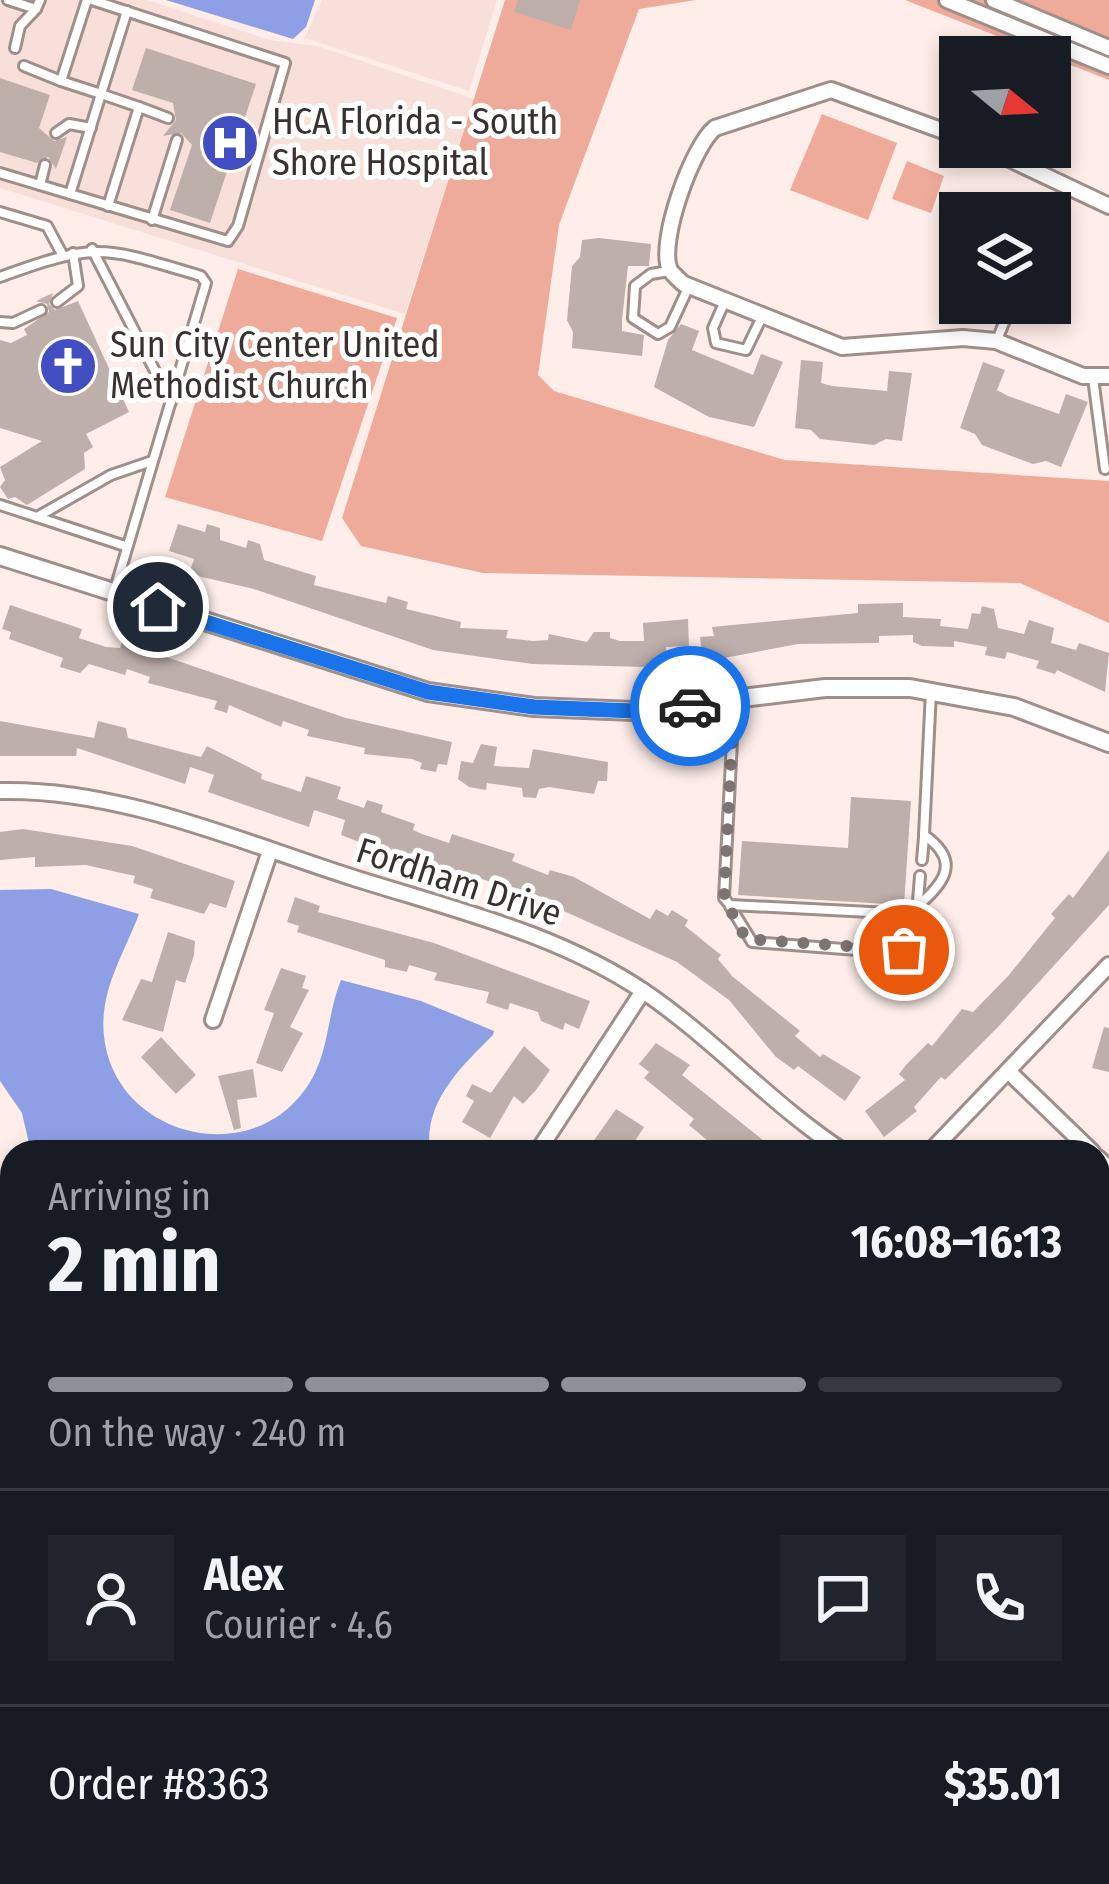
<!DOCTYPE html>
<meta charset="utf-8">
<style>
:root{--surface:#171b24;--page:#20242c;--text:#f1f3f6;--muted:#9ea1a6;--line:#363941;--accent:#8c9099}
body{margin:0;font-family:"Fira Sans Condensed",sans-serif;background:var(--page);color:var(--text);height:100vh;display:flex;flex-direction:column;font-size:45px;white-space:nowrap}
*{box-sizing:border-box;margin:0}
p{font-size:39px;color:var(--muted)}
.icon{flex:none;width:66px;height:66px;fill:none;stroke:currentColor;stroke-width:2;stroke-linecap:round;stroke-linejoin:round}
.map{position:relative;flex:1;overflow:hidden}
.sheet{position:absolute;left:0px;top:1140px;width:1110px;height:744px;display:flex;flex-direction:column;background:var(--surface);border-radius:36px 36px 0 0;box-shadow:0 6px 18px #0003}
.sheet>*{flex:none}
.needle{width:78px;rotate:108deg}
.tools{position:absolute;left:939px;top:36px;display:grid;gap:24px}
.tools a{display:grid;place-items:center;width:132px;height:132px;border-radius:0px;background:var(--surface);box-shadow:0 6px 18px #0003;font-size:60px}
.pin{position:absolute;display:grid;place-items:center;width:102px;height:102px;color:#fff;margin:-51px;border:6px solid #fff;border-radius:50%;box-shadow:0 3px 12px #0007}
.courier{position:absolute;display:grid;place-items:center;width:120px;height:120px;margin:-60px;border:9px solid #1a73e8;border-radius:50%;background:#fff;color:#222;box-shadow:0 3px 15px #0007}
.headline em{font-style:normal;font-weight:700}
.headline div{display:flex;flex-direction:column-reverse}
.headline{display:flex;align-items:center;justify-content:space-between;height:204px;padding:0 48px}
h1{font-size:78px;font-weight:700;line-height:90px}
.bar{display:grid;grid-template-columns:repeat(4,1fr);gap:18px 12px;align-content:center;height:144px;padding:0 48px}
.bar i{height:15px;border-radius:9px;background:var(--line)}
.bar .current{background:var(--accent)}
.bar p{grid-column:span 4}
.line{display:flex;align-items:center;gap:30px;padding:0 48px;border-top:3px solid var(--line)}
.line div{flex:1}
.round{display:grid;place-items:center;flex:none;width:126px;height:126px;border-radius:0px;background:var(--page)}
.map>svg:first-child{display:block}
</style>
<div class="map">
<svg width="1109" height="1884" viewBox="0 0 1109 1884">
<rect width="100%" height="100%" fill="#feede9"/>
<!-- built -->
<g fill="#f8dfd9">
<path d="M 0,0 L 147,0 L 270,40 L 317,46 L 474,99 L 405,314 L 0,188 Z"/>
<path d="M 322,0 L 497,0 L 469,91 L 305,38 Z"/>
</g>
<!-- green -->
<g fill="#efab9a">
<path d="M 505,0 L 696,0 L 639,9 L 559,225 L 538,375 L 554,391 L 785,460 L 1109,481 L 1109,623 L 1020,583 L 483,573 L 361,546 L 342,518 Z"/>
<path d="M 905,0 L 1109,0 L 1109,80 Z"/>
<path d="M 822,114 L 897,143 L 868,220 L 790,190 Z"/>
<path d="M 907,161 L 944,176 L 931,213 L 892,199 Z"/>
<path d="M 238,269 L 397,318 L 322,541 L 165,497 Z"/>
</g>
<!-- water -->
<g fill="#8e9fe5">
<path d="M 166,0 L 315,0 L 306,27 L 293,39 Z"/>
<path d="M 51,889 L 139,914 C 124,954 99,991 104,1036 C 114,1134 246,1170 304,1091 C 330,1057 326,1016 341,980 L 421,1001 L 494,1031 L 493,1035 C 461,1067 423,1102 430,1152 L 31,1152 L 22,1113 L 0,1081 L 0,890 Z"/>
<path d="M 12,1227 L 12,1384 L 0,1381 L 0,1241 Z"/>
<path d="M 1098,1357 L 1109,1371 L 1109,1884 L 997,1884 L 1000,1872 L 1098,1872 Z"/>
</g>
<!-- building -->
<g fill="#bfafab">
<path d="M 518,0 L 580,0 L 571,30 L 514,12 Z"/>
<path d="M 146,48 L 256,84 L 210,223 L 170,210 L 192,145 L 181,133 L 163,136 L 176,120 L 173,103 L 132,90 Z"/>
<path d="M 0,78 L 50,95 L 39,128 L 54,141 L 67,137 L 56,169 L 48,157 L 37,163 L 0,152 Z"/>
<path d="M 599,238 L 651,244 L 649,266 L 628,266 L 622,320 L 622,331 L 644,335 L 642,356 L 572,348 L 573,332 L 567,320 L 572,266 L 580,257 L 582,240 Z"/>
<path d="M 53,293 L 49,304 L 55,310 L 78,301 L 129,412 L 86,434 L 93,447 L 84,453 L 85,469 L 27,505 L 15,497 L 8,499 L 0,487 L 5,480 L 0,467 L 42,441 L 0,428 L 0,340 L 11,343 L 27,335 L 24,329 L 49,312 L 47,304 L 36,301 Z"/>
<path d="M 948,303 L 988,303 L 982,317 Z"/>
<path d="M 681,324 L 699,331 L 692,350 L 753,375 L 761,354 L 783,362 L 754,427 L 709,417 L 654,387 L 668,340 Z"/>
<path d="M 801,360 L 823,362 L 821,383 L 832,386 L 887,391 L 889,371 L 912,373 L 902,441 L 886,439 L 874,445 L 820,439 L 811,430 L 795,428 Z"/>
<path d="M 983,362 L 1005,370 L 997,390 L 1008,396 L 1059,414 L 1066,394 L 1088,402 L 1061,467 L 1046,461 L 1033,464 L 982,445 L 975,434 L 960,428 Z"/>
<path d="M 178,524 L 205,532 L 207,524 L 220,528 L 220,540 L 246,548 L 248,540 L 260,544 L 264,560 L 316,576 L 314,585 L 386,603 L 388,596 L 408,602 L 406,609 L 461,622 L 460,628 L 508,630 L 506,638 L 533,641 L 548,640 L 549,634 L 587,642 L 594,632 L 610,632 L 610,638 L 620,641 L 644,641 L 643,623 L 688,619 L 689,646 L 666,647 L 667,665 L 646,667 L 532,664 L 433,650 L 254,589 L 189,574 L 194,559 L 169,551 Z"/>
<path d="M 903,603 L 903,617 L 941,619 L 940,626 L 968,629 L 972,613 L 980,614 L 982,606 L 994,609 L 998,628 L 1024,634 L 1029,620 L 1054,628 L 1051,643 L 1076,650 L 1079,643 L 1109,653 L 1105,692 L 1057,670 L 1055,674 L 1036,668 L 1039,661 L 1007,652 L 1005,659 L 985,655 L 987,647 L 954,641 L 954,647 L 922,646 L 913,642 L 913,635 L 879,636 L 879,643 L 798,644 L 703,662 L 700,637 L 714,636 L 712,627 L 858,613 L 858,604 Z"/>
<path d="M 10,605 L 82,629 L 79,638 L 106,647 L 120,648 L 122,642 L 346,718 L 452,742 L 447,765 L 438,764 L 436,772 L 420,769 L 422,763 L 412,759 L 364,754 L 365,748 L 307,736 L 309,730 L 283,721 L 281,727 L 229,705 L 227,713 L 214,709 L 217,701 L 148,683 L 150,677 L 127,669 L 125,675 L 89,664 L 80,673 L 60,667 L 63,658 L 9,639 L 11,632 L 2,629 Z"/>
<path d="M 0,721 L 94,738 L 98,721 L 126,728 L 128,738 L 201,757 L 207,746 L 262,774 L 261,779 L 301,792 L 306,776 L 341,787 L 337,799 L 364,808 L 367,800 L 383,805 L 381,812 L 415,824 L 413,830 L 422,834 L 449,843 L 452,834 L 515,854 L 512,861 L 548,875 L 550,870 L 574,877 L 650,919 L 656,909 L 668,916 L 672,910 L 688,920 L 685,926 L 721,955 L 718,959 L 732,976 L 800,1031 L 795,1036 L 820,1057 L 823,1054 L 861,1077 L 845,1101 L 798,1066 L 794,1070 L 776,1057 L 729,1000 L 677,962 L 557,908 L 559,902 L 364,844 L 341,835 L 345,820 L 314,810 L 309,827 L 208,792 L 214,775 L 190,767 L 185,784 L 77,748 L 76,756 L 0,756 Z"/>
<path d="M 481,744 L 497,747 L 494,766 L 529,768 L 533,749 L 608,762 L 607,781 L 598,781 L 594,794 L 549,787 L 539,789 L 536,798 L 523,797 L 522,788 L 487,783 L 486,790 L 469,787 L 458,779 L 461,761 L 473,763 Z"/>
<path d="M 851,797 L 911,801 L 904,905 L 738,895 L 742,841 L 848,848 Z"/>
<path d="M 23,829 L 132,846 L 235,881 L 226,908 L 210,903 L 204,914 L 150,898 L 153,889 L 133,883 L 135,876 L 86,865 L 35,867 L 35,857 L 0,860 L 0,832 Z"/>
<path d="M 1109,850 L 1109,905 L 999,1026 L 945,1080 L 941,1077 L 914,1107 L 917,1111 L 884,1137 L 865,1111 L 905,1080 L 899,1074 L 906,1065 L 928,1043 L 932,1046 L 962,1009 L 973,1012 L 1009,975 L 1055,918 L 1051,914 L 1069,894 L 1073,898 Z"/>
<path d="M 295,897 L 320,906 L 318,912 L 434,943 L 590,1001 L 579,1029 L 565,1023 L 563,1030 L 541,1021 L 538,1012 L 510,1003 L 508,1010 L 486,1003 L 489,992 L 434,980 L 437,973 L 409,965 L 407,972 L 385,967 L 385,960 L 297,932 L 299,926 L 287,922 Z"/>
<path d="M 168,932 L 195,941 L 194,955 L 185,983 L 176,980 L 163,1032 L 122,1020 L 141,979 L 152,982 Z"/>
<path d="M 281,968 L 306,976 L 302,988 L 309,990 L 290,1027 L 303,1033 L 282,1072 L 256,1063 L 274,1013 L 264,1010 Z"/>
<path d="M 1104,1027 L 1109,1028 L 1109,1072 L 1092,1068 Z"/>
<path d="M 161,1037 L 196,1075 L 176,1094 L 141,1057 Z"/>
<path d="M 656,1043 L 690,1065 L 682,1075 L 769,1145 L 762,1152 L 721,1152 L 689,1125 L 694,1119 L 644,1078 L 649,1072 L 639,1064 Z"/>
<path d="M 524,1046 L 550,1070 L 536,1090 L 523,1104 L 514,1096 L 490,1138 L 462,1122 L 474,1101 L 466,1096 L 472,1084 L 491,1093 Z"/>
<path d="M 253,1069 L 257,1097 L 237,1100 L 241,1128 L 234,1130 L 218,1076 Z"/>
<path d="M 616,1109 L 644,1127 L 628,1152 L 600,1152 L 590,1146 Z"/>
<path d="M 8,1394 L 12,1426 L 4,1456 L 0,1425 Z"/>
<path d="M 12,1518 L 12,1564 L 0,1559 Z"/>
<path d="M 0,1608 L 12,1611 L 12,1636 L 0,1632 Z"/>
<path d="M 23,1872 L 55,1872 L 52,1884 L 20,1884 Z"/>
<path d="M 102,1872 L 129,1872 L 125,1884 L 98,1884 Z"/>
<path d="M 212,1872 L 248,1872 L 243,1884 L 206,1884 Z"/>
<path d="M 424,1872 L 495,1872 L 523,1884 L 448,1884 Z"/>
<path d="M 698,1872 L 831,1872 L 840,1874 L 837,1884 L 709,1884 L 697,1883 Z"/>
<path d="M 927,1872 L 966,1880 L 966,1884 L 925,1884 Z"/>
</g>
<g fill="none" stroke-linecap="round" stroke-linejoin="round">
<!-- service casing -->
<g stroke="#9f8f8b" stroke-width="14">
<g id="service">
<path d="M 8,0 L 36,9 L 40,0"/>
<path d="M 87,0 L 61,81 L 101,94 L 70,194 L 228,241 L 238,226 L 285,63 L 92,0"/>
<path d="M 15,48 L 20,26 L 36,9"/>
<path d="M 24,66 L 61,81"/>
<path d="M 139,107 L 168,118"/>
<path d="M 56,133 L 69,124 L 91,128"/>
<path d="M 0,173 L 70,194"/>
<path d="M 40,185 L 45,165"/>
<path d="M 108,206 L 139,107 L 101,94 L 127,11"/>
<path d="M 0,212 L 47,226 L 62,254"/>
<path d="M 152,220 L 177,140"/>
<path d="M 92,249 L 171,402"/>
<path d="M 669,271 L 651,274 L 635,286 L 633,318 L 658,334 L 670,327 L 689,286"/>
<path d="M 0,277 C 98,241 104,247 201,276 L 206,283 L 115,589"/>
<path d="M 725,301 L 713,328 L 716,343 L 746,350 L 762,317"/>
<path d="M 57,302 L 78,286 L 73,253"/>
<path d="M 0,322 L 13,323 L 41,310"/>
<path d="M 997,340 L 1012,303"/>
<path d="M 1093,378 L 1105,469"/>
<path d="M 0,505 L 37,517 L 111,475 L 152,461"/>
<path d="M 37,517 L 125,546"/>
<path d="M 734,702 L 724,898 L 730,905 L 909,914 C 938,888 967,865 924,835 L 931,691"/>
<path d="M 922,860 L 924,837"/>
<path d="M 730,906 L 752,942 L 896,953 L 904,950 L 916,925 L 920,876"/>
</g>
</g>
<!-- minor casing -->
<g stroke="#9f8f8b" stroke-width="20">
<g id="minor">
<path d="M 947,0 L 1109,66"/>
<path d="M 994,0 L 1109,48"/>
<path d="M 960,137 L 831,90 L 715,128 C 693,145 657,243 670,270 C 671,272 682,283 684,284 L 842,347 L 963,338 L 996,341 L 1083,376 L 1109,376"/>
<path d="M 984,147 L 1109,206"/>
<path d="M 0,791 C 119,788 238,841 351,877 C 451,909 558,933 646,993 C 716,1041 773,1106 844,1152"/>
<path d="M 213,1020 L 270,851"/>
<path d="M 1008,1071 L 1092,1152"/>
<path d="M 540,1148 L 643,991"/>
<path d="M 930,1152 L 1109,965"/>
<path d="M 1098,1158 L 1109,1169"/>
<path d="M 0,1486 L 12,1491"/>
<path d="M 0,1797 L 12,1760"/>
<path d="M 164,1884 L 168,1872"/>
<path d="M 879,1884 L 883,1872"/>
</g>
</g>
<!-- tertiary casing -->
<g stroke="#9f8f8b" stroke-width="22">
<g id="tertiary">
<path d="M 0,556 L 428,692 L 534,707 L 634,711 L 825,688 L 910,688 L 1014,707 L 1109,743"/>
<path d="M 0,1682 L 12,1686"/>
<path d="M 339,1872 L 358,1884"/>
</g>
</g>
<!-- service -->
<use href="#service" stroke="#fff" stroke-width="8"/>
<!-- minor -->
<use href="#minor" stroke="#fff" stroke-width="14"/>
<!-- tertiary -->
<use href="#tertiary" stroke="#fff" stroke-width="16"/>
</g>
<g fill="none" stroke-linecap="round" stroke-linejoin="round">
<!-- done -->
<path stroke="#7d7371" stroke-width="12" stroke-dasharray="0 21.6" d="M 690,706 L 734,701 L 724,898 L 746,939 L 904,950"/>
<!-- route -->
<path stroke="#1a73e8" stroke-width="15" d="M 158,607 L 428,692 L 534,707 L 634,711 L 690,706"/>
</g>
<!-- icons -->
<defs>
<g id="hospital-disc" transform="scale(3)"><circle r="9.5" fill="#424dc1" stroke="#fefefe"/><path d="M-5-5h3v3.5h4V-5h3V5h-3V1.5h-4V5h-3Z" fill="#fff"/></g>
<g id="church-disc" transform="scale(3)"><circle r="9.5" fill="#424dc1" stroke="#fefefe"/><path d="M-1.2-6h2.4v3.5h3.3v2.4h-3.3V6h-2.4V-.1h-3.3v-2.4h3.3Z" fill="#fff"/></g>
</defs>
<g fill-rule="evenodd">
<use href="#hospital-disc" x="230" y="143"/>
<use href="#church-disc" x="68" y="366"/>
</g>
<g text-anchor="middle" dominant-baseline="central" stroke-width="10" stroke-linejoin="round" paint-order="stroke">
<!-- poi labels -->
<g font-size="36" fill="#383130" stroke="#fefefe" text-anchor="start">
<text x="272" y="122">HCA Florida - South<tspan x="272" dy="41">Shore Hospital</tspan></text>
<text x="110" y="345">Sun City Center United<tspan x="110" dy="41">Methodist Church</tspan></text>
</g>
<!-- street labels -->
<g font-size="36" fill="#383130" stroke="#fefefe">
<text transform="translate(459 882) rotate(18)">Fordham Drive</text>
</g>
</g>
</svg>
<div class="tools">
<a><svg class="needle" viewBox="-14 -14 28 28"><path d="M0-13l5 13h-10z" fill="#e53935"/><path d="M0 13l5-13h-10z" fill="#9ea1a6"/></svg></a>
<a><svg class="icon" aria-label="layers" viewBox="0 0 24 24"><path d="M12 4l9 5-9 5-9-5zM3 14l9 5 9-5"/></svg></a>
</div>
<div class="pin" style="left:904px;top:950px;background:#ea580c"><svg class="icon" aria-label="bag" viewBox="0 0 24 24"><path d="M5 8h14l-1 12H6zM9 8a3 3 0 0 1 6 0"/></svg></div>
<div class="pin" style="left:158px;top:607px;background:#1f2937"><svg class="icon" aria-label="home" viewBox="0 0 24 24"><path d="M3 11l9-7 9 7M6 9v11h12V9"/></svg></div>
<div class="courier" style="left:690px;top:706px"><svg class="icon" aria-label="car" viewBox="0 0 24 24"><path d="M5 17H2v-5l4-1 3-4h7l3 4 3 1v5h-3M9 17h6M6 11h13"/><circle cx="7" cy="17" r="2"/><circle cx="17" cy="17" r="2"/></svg></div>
<section class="sheet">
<div class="headline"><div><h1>2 min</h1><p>Arriving in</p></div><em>16:08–16:13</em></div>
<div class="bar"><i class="current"></i><i class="current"></i><i class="current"></i><i></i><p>On the way · 240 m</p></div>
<div class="line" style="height:216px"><a class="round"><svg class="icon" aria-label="person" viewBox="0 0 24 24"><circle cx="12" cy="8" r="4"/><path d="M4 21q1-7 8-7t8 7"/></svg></a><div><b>Alex</b><p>Courier · 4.6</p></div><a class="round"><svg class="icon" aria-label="chat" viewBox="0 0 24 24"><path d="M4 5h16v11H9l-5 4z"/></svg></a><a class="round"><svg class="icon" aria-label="phone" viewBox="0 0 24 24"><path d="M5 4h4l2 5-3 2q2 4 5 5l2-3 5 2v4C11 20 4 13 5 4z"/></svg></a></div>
<div class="line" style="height:156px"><div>Order #8363</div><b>$35.01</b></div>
</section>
</div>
